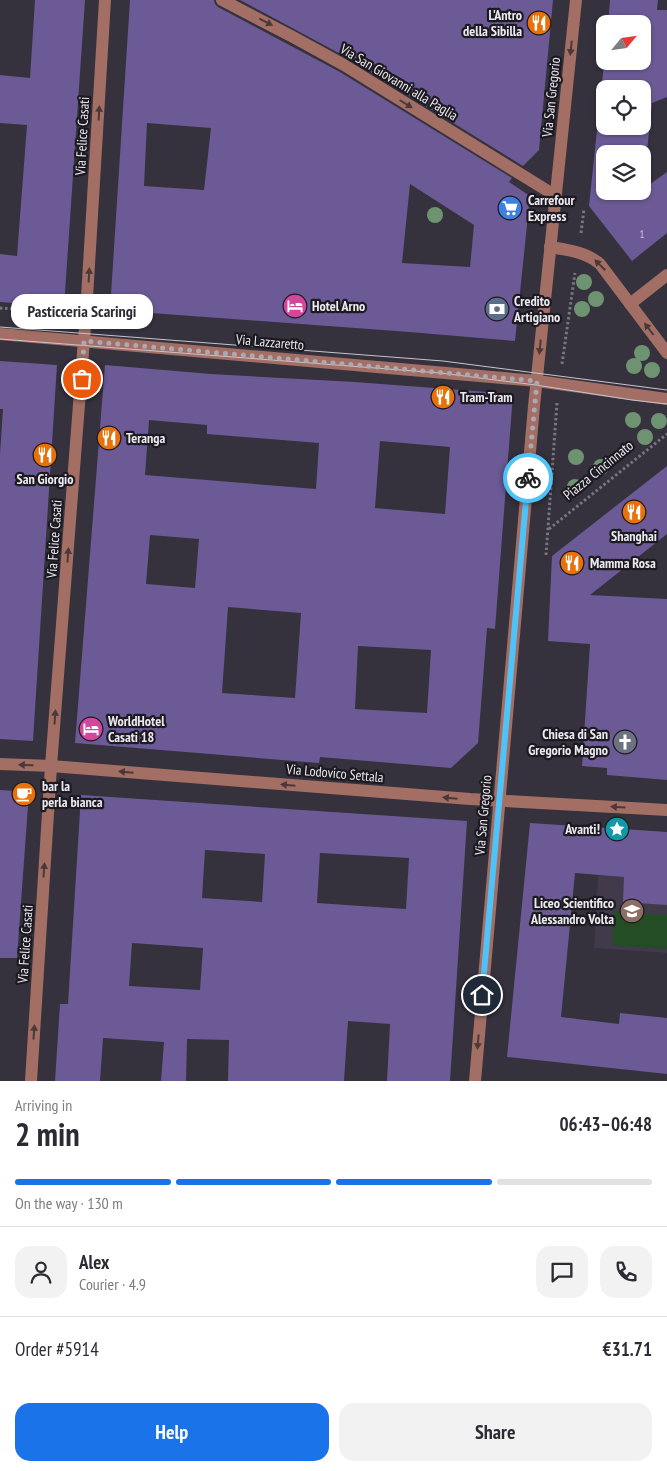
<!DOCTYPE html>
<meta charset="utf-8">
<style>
:root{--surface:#fff;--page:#f2f2f3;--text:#2b2b33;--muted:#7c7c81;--line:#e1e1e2;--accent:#1a73e8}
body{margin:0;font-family:"PT Sans Narrow",sans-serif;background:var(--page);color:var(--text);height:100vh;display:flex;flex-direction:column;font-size:19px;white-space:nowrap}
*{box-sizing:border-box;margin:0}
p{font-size:16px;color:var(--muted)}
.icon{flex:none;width:28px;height:28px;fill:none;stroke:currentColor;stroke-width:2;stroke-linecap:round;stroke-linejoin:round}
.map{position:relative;height:1081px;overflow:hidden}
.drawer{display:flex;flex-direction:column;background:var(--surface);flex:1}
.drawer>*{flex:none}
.needle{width:32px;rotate:61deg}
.buttons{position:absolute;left:596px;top:15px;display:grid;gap:10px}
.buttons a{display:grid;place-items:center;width:55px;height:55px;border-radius:10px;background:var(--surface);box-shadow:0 1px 4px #0004;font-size:25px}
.pin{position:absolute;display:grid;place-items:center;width:42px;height:42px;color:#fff;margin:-21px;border:2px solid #fff;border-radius:50%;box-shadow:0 1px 5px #0007}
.courier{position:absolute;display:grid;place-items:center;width:50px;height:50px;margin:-25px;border:4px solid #4fc3f7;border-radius:50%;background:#fff;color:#222;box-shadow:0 1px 6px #0007}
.bubble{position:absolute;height:35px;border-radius:15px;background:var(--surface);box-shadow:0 1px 4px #0004;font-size:16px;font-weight:800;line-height:35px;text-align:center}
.summary em{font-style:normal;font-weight:800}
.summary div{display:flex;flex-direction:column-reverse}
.summary{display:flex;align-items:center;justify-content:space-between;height:85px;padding:0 15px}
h1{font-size:32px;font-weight:800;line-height:38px}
.bar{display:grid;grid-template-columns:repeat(4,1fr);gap:8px 5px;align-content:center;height:60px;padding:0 15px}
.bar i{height:6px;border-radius:4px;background:var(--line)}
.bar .current{background:var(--accent)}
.bar p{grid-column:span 4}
.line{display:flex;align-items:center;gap:12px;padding:0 15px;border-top:1px solid var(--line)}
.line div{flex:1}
.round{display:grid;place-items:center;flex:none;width:52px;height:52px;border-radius:15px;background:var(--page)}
.button{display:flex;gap:10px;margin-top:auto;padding:10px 15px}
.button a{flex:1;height:58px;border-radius:15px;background:var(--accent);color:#fff;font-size:20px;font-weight:800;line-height:58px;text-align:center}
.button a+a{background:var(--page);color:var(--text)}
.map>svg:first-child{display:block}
</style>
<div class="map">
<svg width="667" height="1081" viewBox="0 0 667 1081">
<rect width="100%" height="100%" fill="#35313d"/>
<!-- built -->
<path fill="#403a4b" d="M 601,827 L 667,832 L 667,953 L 594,948 Z"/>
<!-- green -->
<path fill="#244d25" d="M 614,911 L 667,915 L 667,949 L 612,945 Z"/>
<!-- building -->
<g fill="#6b5a95" fill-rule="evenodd">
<path d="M 35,0 L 85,0 L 64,307 L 0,302 L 0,254 L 17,256 L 27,125 L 0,123 L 0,75 L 30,78 Z"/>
<path d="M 130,0 L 214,0 L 215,4 L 218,7 L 340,72 L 512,178 L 509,182 L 530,196 L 515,341 L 409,332 L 110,310 ZM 147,123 L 211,128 L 204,190 L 144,186 ZM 410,184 L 474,225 L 470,267 L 402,263 Z"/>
<path d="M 240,0 L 553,0 L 539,150 L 523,166 L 348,58 Z"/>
<path d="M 610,0 L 658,0 L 657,10 L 667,10 L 667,97 L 652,103 L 643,189 L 667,172 L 667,233 L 632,261 L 589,206 L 605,54 L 605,61 L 642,61 L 642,24 L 608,24 ZM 605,89 L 642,89 L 642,126 L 605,126 ZM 605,154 L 642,154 L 642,191 L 605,191 Z"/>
<path d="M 0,361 L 57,365 L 33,741 L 0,739 L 0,454 L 3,409 L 0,409 Z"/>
<path d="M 105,365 L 211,374 L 355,382 L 513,394 L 495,629 L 487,628 L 478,743 L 451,768 L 320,757 L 319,763 L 75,743 ZM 149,420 L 207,425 L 207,434 L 319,443 L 316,489 L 145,475 ZM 380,441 L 450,447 L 445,514 L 375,508 ZM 150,535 L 199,539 L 195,588 L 146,584 ZM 228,607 L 301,613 L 295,698 L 222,693 ZM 358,646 L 431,650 L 427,713 L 355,709 Z"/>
<path d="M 667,466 L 667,534 L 590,595 L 667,599 L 667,780 L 607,775 L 607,768 L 582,766 L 590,644 L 548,641 L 552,556 Z"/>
<path d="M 0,790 L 29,792 L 17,958 L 0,958 Z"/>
<path d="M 81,795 L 467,821 L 450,1081 L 387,1081 L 390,1024 L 348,1021 L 344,1081 L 228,1081 L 229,1040 L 187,1039 L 186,1081 L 161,1081 L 164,1042 L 103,1038 L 100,1081 L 55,1081 L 60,1004 L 68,1004 ZM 205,850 L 265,854 L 262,902 L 202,898 ZM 320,853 L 409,858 L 406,909 L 317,903 ZM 132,943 L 203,948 L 200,990 L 129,986 Z"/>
<path d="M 530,823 L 667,832 L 667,905 L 623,902 L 624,877 L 575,873 L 561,1017 L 619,1024 L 620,1013 L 667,1018 L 667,1074 L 507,1057 Z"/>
</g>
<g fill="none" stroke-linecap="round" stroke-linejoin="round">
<!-- path -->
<g stroke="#797680" stroke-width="3" stroke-dasharray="2.5 2.5" stroke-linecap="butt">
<path d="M 581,233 L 584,209"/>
<path d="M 0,308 L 16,309"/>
<path d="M 562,364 L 575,273"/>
<path d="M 549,529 L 667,434"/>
<path d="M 546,555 L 557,403"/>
</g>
<!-- minor -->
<g stroke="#a36f65" stroke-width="12">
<path d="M 222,0 L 293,37 L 344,65 L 556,196"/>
<path d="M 550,247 C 568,250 586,252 600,264 L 667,353"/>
<path d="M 630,304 L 667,275"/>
<path d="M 0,334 L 537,381 L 667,399"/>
<path d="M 0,764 L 51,766 L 470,799 L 667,810"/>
<path d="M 31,1081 L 51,766 L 86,314 L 105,0"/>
<path d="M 475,1081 L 534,406 L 576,0"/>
</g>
<!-- tram -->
<g stroke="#c8c5cd" stroke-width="1">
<path d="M 0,327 L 443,361 L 667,390"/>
<path d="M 0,339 L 440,373 L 536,385 L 632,400 L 667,404"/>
</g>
</g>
<!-- trees -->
<g fill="#6d9371">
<circle cx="435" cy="215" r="8"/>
<circle cx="584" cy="282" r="8"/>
<circle cx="596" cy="299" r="8"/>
<circle cx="582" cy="309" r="8"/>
<circle cx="642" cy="353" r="8"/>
<circle cx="634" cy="366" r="8"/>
<circle cx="652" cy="370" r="8"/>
<circle cx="633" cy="420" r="8"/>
<circle cx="659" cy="421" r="8"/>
<circle cx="645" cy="437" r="8"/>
<circle cx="576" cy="457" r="8"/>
<circle cx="601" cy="467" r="8"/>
<circle cx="575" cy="487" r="8"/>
</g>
<!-- one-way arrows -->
<defs><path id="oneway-solid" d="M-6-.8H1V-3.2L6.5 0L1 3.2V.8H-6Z" transform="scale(1.25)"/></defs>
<g fill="#4b3838">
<use href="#oneway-solid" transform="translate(266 22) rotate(27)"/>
<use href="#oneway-solid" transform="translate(571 48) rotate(96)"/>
<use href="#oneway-solid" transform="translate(406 104) rotate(32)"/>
<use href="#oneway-solid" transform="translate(99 113) rotate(-87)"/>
<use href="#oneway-solid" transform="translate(600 265) rotate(-135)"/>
<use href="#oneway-solid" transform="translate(89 275) rotate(-87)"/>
<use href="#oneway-solid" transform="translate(649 329) rotate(-127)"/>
<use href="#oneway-solid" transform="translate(540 347) rotate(96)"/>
<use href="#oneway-solid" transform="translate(68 555) rotate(-86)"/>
<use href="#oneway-solid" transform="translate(55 717) rotate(-86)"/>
<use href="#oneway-solid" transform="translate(26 765) rotate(-178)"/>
<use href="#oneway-solid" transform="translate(126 772) rotate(-175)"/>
<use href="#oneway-solid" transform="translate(288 785) rotate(-175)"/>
<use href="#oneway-solid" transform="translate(450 798) rotate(-175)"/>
<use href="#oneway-solid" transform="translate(618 807) rotate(-177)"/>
<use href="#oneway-solid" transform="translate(44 870) rotate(-86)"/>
<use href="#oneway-solid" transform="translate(34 1032) rotate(-86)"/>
<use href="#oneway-solid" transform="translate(478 1042) rotate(95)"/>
</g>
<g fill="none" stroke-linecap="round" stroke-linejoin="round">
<!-- done -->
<path stroke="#aca9b2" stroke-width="5" stroke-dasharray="0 9" d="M 82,379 L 84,341 L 537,381 L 528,478"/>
<!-- route -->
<path stroke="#4fc3f7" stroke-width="6" d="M 482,995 L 528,478"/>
</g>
<!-- icons -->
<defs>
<g id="restaurant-disc" transform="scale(1.25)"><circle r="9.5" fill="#e8710a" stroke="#1c1a20"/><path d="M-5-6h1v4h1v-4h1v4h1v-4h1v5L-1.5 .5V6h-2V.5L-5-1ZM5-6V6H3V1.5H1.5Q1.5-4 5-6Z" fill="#fff"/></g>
<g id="supermarket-disc" transform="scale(1.25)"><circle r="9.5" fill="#3f7fe0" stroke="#1c1a20"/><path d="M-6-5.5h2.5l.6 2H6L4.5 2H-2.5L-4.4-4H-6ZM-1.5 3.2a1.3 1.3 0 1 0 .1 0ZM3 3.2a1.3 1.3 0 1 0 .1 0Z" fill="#fff"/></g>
<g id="hotel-disc" transform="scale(1.25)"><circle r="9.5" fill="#d1479c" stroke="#1c1a20"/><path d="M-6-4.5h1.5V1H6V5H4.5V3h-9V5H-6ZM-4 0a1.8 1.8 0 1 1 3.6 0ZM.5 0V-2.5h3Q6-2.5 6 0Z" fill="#fff"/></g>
<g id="bank-disc" transform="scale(1.25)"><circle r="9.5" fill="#5c6f8a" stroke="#1c1a20"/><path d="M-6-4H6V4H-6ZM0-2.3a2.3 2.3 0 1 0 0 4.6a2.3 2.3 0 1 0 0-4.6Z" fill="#fff"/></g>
<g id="church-disc" transform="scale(1.25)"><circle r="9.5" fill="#6b7280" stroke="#1c1a20"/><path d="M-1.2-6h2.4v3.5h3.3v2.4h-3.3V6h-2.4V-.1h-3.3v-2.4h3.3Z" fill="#fff"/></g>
<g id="cafe-disc" transform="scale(1.25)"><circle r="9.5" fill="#e8710a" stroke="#1c1a20"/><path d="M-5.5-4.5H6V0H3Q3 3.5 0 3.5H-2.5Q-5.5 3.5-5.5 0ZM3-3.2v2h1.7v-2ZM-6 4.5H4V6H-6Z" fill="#fff"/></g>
<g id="sight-disc" transform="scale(1.25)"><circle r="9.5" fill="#0f9aa8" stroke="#1c1a20"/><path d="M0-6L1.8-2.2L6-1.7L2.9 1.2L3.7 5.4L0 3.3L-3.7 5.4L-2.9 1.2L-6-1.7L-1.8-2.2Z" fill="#fff"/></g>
<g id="school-disc" transform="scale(1.25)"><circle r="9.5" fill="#8d6e63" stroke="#1c1a20"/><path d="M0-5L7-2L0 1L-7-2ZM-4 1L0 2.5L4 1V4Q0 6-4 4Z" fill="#fff"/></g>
</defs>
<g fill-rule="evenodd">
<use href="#restaurant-disc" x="539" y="23"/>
<use href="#supermarket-disc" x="510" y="208"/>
<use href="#hotel-disc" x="295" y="306"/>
<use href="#bank-disc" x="497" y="309"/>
<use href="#restaurant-disc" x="443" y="397"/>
<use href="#restaurant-disc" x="109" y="438"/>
<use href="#restaurant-disc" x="45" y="455"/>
<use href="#restaurant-disc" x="634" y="512"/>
<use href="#restaurant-disc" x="572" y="563"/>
<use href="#hotel-disc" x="91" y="729"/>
<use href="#church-disc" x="625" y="742"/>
<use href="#cafe-disc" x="24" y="794"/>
<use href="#sight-disc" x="617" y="829"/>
<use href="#school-disc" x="632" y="911"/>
</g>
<g text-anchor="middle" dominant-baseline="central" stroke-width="4.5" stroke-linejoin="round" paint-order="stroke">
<!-- number labels -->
<g font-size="11" fill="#ccc6da">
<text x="642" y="234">1</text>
</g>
<!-- poi labels -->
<g font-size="14" font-weight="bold" fill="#eceaf1" stroke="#1c1a20" text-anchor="start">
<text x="522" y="15" text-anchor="end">L'Antro<tspan x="522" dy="16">della Sibilla</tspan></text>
<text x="528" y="200">Carrefour<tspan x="528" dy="16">Express</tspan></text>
<text x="514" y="301">Credito<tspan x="514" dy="16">Artigiano</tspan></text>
<text x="312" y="306">Hotel Arno</text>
<text x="460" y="397">Tram-Tram</text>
<text x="126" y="438">Teranga</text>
<text x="45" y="479" text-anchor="middle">San Giorgio</text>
<text x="634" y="536" text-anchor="middle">Shanghai</text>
<text x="590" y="563">Mamma Rosa</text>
<text x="108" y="721">WorldHotel<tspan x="108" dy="16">Casati 18</tspan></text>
<text x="608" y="734" text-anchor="end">Chiesa di San<tspan x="608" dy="16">Gregorio Magno</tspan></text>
<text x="42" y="786">bar la<tspan x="42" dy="16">perla bianca</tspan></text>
<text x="600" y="829" text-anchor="end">Avanti!</text>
<text x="614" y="903" text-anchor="end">Liceo Scientifico<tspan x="614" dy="16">Alessandro Volta</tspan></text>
</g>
<!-- street labels -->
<g font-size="14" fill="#eceaf1" stroke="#1c1a20">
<text transform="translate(399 82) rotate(31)">Via San Giovanni alla Paglia</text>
<text transform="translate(551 97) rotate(-84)">Via San Gregorio</text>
<text transform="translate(82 136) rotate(-87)">Via Felice Casati</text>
<text transform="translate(270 342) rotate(5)">Via Lazzaretto</text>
<text transform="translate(598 470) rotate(-39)">Piazza Cincinnato</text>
<text transform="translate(54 539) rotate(-86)">Via Felice Casati</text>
<text transform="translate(335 773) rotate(5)">Via Lodovico Settala</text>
<text transform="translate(483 815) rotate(-85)">Via San Gregorio</text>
<text transform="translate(25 944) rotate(-86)">Via Felice Casati</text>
</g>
</g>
</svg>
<div class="buttons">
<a><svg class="needle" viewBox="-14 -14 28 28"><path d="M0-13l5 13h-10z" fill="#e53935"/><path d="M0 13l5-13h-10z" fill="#7c7c81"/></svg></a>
<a><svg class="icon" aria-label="locate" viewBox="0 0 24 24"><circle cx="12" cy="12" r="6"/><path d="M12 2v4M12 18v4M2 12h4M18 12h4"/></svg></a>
<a><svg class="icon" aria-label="layers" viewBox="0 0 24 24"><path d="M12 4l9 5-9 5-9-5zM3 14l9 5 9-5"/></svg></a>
</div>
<div class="pin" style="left:82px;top:379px;background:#ea580c"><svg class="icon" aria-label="bag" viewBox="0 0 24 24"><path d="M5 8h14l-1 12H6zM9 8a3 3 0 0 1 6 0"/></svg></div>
<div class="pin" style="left:482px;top:995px;background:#1f2937"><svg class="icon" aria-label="home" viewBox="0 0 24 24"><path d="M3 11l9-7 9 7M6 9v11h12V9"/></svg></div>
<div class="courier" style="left:528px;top:478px"><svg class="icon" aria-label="bike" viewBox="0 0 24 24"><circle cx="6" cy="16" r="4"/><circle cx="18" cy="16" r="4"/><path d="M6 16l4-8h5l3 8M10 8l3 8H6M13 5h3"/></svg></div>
<div class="bubble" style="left:11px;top:294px;width:142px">Pasticceria Scaringi</div>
</div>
<section class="drawer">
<div class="summary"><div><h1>2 min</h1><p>Arriving in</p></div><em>06:43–06:48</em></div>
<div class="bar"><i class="current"></i><i class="current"></i><i class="current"></i><i></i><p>On the way · 130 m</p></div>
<div class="line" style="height:90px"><a class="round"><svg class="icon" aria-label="person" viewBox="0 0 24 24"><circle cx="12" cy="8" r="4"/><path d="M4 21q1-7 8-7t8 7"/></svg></a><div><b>Alex</b><p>Courier · 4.9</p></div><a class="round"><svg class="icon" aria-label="chat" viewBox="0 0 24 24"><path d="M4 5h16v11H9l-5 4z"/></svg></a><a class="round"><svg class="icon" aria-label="phone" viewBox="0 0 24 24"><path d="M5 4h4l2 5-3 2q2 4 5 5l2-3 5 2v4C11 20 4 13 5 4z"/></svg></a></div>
<div class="line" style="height:65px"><div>Order #5914</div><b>€31.71</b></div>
<div class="button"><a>Help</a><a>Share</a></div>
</section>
